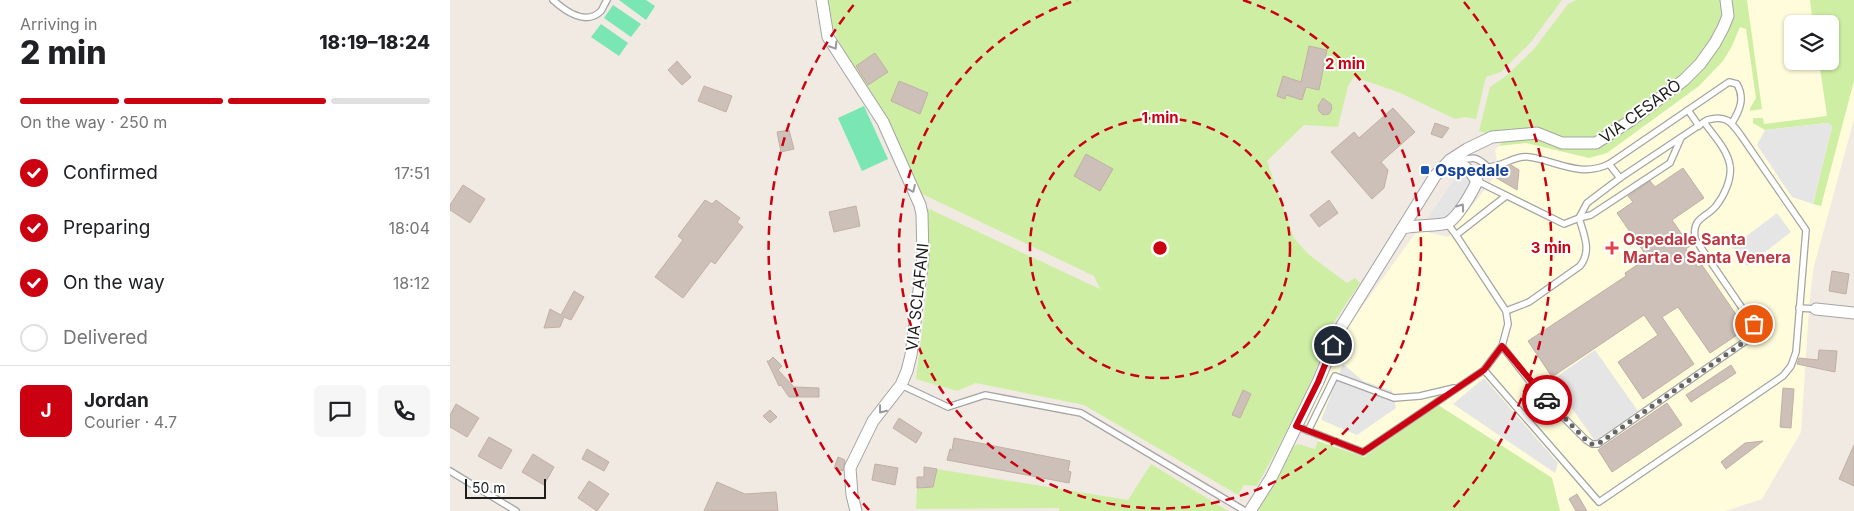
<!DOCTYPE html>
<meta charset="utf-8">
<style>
:root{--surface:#fff;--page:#f6f6f6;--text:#202124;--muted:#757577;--line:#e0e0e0;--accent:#cb0010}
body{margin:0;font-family:Inter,sans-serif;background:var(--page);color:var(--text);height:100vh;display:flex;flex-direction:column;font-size:19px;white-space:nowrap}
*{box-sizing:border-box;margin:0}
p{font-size:16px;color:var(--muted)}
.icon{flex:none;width:28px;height:28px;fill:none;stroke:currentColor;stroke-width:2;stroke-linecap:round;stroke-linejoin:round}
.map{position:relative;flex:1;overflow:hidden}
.sheet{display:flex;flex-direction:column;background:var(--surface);width:450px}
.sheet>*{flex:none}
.fabs{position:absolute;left:1334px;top:15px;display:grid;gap:10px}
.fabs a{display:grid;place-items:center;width:55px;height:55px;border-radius:8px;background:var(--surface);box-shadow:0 1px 4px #0004;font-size:25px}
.scale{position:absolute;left:15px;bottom:12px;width:81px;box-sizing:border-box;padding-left:5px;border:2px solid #1d1d1d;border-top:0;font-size:14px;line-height:18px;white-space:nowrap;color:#1d1d1d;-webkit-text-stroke:4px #fff;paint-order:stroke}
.pin{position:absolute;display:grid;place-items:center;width:42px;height:42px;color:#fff;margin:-21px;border:2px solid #fff;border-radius:50%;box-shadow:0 1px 5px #0007}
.courier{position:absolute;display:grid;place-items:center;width:50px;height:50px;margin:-25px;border:4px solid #cb0010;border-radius:50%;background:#fff;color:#222;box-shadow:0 1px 6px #0007}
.head em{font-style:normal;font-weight:800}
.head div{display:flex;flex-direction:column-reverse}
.head{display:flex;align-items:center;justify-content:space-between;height:85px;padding:0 20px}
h1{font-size:32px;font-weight:800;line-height:38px}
.bar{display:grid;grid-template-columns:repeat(4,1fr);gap:8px 5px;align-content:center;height:60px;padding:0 20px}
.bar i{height:6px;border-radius:4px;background:var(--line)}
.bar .current{background:var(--accent)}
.bar p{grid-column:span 4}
.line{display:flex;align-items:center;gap:12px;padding:0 20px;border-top:1px solid var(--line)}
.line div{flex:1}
.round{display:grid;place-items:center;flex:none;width:52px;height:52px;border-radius:8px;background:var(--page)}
ol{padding:0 20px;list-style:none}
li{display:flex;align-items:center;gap:15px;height:55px}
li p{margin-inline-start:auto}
li .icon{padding:5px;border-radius:50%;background:var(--accent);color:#fff;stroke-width:4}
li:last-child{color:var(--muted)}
li i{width:28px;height:28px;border:2px solid var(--line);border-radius:50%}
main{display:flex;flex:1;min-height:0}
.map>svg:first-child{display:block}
</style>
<main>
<section class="sheet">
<div class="head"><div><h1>2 min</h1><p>Arriving in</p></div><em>18:19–18:24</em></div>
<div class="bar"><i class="current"></i><i class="current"></i><i class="current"></i><i></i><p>On the way · 250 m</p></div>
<ol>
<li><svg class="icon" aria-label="check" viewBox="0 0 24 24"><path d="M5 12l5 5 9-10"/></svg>Confirmed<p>17:51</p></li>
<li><svg class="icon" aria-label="check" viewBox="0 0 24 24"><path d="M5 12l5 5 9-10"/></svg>Preparing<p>18:04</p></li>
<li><svg class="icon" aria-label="check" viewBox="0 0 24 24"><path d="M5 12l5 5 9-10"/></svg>On the way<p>18:12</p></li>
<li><i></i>Delivered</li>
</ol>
<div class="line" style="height:90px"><b class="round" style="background:var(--accent);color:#fff">J</b><div><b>Jordan</b><p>Courier · 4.7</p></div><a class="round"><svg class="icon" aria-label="chat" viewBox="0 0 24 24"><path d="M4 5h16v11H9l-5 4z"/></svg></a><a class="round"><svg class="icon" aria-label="phone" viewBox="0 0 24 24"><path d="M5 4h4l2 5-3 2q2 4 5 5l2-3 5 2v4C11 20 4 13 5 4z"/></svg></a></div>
</section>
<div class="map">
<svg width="1404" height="511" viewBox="0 0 1404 511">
<rect width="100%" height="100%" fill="#f0eae2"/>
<!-- education -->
<path fill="#fffcdc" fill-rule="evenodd" d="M 1280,0 L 1404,0 L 1404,119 L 1363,270 L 1359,309 L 1351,432 L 1312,499 L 1275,511 L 1110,511 L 1102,478 L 988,405 L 914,457 L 868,441 L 872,432 L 855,426 L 899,325 L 964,235 L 969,232 L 977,232 L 998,237 L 1049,171 L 1045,150 L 1054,140 ZM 1342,24 L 1380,24 L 1380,61 L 1342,61 Z"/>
<!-- grass -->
<g fill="#ceefa3">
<path d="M 378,0 L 1112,0 L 1081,42 L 1051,72 L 1036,77 L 1026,119 L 1015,117 L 1005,119 L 948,92 L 904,77 L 898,86 L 888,127 L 854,125 L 817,161 L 844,238 L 858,254 L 897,283 L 905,278 L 910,283 L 884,322 L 854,399 L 807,486 L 794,485 L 788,495 L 634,405 L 526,383 L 507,391 L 466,379 C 472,325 485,260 475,207 L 650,289 L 644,276 L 470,193 L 387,38 L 379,16 Z"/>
<path d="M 1126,0 L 1274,0 L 1273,17 L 1260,42 L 1246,62 L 1228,78 L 1177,118 L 1145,138 L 1114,139 L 1039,134 L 1029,131 L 1040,87 L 1056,76 L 1084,49 L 1118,4 Z"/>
<path d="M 1280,0 L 1297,0 L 1312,109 L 1300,111 L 1300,108 L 1306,98 L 1296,29 L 1290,27 L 1282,46 L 1273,61 L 1249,86 L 1157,153 L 1139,158 L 1076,143 L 1049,146 L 1054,140 L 1076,137 L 1145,147 L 1252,66 Z"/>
<path d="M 1360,0 L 1404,0 L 1404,81 L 1371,206 L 1363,204 L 1382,127 L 1378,123 L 1315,130 L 1303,123 L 1303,118 L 1313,118 L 1314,124 L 1377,116 L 1369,61 L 1380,61 L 1380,24 L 1363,24 Z"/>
<path d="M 988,405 L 1102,478 L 1110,511 L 808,511 L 841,448 L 848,444 L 865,449 L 868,441 L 914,457 Z"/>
<path d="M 701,464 L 778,511 L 609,511 L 609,508 L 466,509 L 467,488 L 483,487 L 487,469 L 678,500 Z"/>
</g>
<!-- pitch -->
<g fill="#79e6b3">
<path d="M 169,0 L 196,0 L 205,6 L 196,20 Z"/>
<path d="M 163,5 L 191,24 L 181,37 L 154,18 Z"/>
<path d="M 151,24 L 178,43 L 169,56 L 141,37 Z"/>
<path d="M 414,106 L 438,159 L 412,171 L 388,118 Z"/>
</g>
<!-- parking -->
<g fill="#e5e5e5">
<path d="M 1378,123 L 1382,127 L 1363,204 L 1342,197 L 1307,145 L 1315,130 Z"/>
<path d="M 1011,170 L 1025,181 L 996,220 L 977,218 Z"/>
<path d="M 1327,213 L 1341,232 L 1297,266 L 1282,247 Z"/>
<path d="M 1145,350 L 1188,411 L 1145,441 L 1102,380 Z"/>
<path d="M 893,364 L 913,381 L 942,391 L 946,408 L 907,435 L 871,420 Z"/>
<path d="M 1034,378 L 1108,463 L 1105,473 L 1003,404 Z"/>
</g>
<!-- building -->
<g fill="#ccc0b8" stroke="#c3afa3">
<path d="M 859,46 L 877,50 L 869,90 L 856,87 L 852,100 L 836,95 L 835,99 L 827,96 L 833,76 L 851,82 Z"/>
<path d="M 425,53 L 438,72 L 418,85 L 406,66 Z"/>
<path d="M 227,61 L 241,77 L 232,85 L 218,70 Z"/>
<path d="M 449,81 L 478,93 L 470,114 L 441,101 Z"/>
<path d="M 254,86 L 282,96 L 276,112 L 248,101 Z"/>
<path d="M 873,98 L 881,104 L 882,109 L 879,114 L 873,115 L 869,111 L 868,106 Z"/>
<path d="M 943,108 L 965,132 L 931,162 L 938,170 L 934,188 L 922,199 L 881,152 L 904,132 L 909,138 Z"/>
<path d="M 985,123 L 999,128 L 992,138 L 981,134 Z"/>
<path d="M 339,130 L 344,149 L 331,152 L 327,132 Z"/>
<path d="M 636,154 L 663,169 L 650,191 L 624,176 Z"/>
<path d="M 1061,165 L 1069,170 L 1067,190 L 1045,177 Z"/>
<path d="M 1233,168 L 1254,198 L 1222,220 L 1240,246 L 1236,249 L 1248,267 L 1252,265 L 1296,329 L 1260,353 L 1228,307 L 1212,317 L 1244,364 L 1193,399 L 1168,362 L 1208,335 L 1194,315 L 1102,377 L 1078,341 L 1176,276 L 1175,273 L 1198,258 L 1167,213 L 1183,202 L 1178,196 L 1200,181 L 1205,187 Z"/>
<path d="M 13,185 L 35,199 L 20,223 L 0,210 L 0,205 Z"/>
<path d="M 255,200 L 262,204 L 266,200 L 290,218 L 287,222 L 293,227 L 265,264 L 261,261 L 233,298 L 205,277 L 233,240 L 228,236 Z"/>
<path d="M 879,200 L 888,213 L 869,227 L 860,215 Z"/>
<path d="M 406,206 L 410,226 L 384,232 L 379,212 Z"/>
<path d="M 1382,271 L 1399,274 L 1396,294 L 1379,291 Z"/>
<path d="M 124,291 L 134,297 L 121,320 L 114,317 L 110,327 L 94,328 L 100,309 L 111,315 Z"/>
<path d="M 1369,350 L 1387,351 L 1385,372 L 1347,364 L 1349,358 L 1368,360 Z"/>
<path d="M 323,357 L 332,366 L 328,370 L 344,387 L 369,388 L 369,397 L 339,397 L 331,385 L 329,386 L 321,369 L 317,361 L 319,361 Z"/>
<path d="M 1281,365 L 1286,373 L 1241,402 L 1236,395 Z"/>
<path d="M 1333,388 L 1344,389 L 1341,428 L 1330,427 Z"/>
<path d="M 793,390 L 801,394 L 790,418 L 782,415 Z"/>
<path d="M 1217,403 L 1232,425 L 1162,472 L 1148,450 Z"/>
<path d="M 6,404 L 29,418 L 17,437 L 0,427 L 0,415 Z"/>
<path d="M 320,410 L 327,417 L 320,423 L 313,416 Z"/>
<path d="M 449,418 L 472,433 L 466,443 L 443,428 Z"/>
<path d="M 39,437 L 62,450 L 51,469 L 28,456 Z"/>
<path d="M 504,438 L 620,461 L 618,471 L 621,472 L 619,483 L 497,460 L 500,449 L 502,450 Z"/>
<path d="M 1313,441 L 1276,469 L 1271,462 L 1295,443 Z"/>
<path d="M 1404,445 L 1404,486 L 1389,479 Z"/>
<path d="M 137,449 L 159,462 L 154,471 L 132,459 Z"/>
<path d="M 83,454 L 104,467 L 94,485 L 72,472 Z"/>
<path d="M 388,457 L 395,460 L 393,471 L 384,468 Z"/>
<path d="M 425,464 L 448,468 L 445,485 L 422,480 Z"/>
<path d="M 474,467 L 487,469 L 483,487 L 467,488 L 467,477 L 474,477 Z"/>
<path d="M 139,481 L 159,494 L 147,511 L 128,498 Z"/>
<path d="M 267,482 L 295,494 L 326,492 L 328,511 L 254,511 Z"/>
<path d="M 1127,494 L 1137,511 L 1126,511 L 1119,499 Z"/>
</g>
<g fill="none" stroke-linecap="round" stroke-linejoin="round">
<!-- service casing -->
<g stroke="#a4a4a4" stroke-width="8">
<g id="service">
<path d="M 103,0 C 115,11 136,26 151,11 C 153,8 155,3 157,0"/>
<path d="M 1238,110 L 1249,126"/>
<path d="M 1008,161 C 1024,157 1026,156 1038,167 C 1052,167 1065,155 1079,157 C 1107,161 1130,178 1159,164 L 1279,82 L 1287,84 C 1295,98 1290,110 1282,123"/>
<path d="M 1159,164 L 1170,178"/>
<path d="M 1027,181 L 1114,224 L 1129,218 L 1137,203 L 1170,178 L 1257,120 C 1277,114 1282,123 1292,137 L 1356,230 L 1346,352 L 1341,366 L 1333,376 L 1149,502 L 1034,370"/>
<path d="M 1006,235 L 1056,196"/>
<path d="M 1349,308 L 1366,309"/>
<path d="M 1056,311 L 1079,302 L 1130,266 C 1142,251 1134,235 1129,218 L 1141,215 L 1220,163 L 1231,138"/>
<path d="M 1052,346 L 1089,393 L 1136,440 L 1142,444 L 1148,444 L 1300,338 L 1304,331 L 1303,324 L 1245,239 C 1242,217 1255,219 1266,206 C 1274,196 1282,179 1280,166 C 1278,150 1263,135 1254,122"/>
<path d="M 451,385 L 498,407 L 535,395 L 631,413 L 795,511"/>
<path d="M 846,426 L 913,452 L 1034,370 L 1052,346 L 1058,324 L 1056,311 L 1006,235 L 997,223"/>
<path d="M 858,431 L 885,376 L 944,398 L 970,396 L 1004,388"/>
<path d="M 0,471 L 66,511"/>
</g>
</g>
<!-- minor casing -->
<g stroke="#a4a4a4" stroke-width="13">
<g id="minor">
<path d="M 372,0 L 378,37 L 433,122 L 470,205 L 472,214 L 473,258 L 461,355 L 457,371 L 451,385 L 423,421 L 400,468 L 402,495 L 406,511"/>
<path d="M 953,228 C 964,225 990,226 997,223 C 1007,219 1023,191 1027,181 C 1022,172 1011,162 1000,160"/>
<path d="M 1366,309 L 1404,313"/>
<path d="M 800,511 L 821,478 L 868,382 L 891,327 L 985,176 L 1000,160 L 1017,149 L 1042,137 L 1087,133 L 1112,143 L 1146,143 L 1180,121 L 1234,80 L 1250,64 L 1265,43 L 1273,28 L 1278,16 L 1276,0"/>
</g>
</g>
<!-- service -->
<use href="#service" stroke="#fff" stroke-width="5.5"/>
<!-- minor -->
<use href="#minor" stroke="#fff" stroke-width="11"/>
</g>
<!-- one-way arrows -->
<defs><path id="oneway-chevron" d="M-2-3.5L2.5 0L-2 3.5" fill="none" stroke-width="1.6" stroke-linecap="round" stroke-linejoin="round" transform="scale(1.25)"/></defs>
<g stroke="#999">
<use href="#oneway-chevron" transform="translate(384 46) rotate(58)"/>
<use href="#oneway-chevron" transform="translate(462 189) rotate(65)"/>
<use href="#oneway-chevron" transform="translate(1011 207) rotate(-54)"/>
<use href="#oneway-chevron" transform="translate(432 410) rotate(128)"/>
</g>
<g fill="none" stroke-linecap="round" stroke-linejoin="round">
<!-- done -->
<path stroke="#676562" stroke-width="5" stroke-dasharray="0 9" d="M 1097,400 L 1136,440 L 1142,444 L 1148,444 L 1300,338 L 1304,331 L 1304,324"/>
<!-- route -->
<path stroke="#cb0010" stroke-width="6" d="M 883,345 L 868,382 L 846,426 L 913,452 L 1034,370 L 1052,346 L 1097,400"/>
</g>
<!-- distance rings -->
<g fill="none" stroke="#cb0010" stroke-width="2.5" stroke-dasharray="9 6">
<circle cx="710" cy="248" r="130"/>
<path d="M793 0A261 261 0 1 1 627 0"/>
<path d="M419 510A391 391 0 0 1 406 2M1014 2A391 391 0 0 1 1001 510"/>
</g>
<!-- markers -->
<rect fill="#1a4fb4" stroke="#fff" stroke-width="2" x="970" y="165" width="10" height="10" rx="2.5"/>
<path fill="#e0444e" stroke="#fff" stroke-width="2" d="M1159.5 240.5h5v5h5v5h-5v5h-5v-5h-5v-5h5z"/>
<g text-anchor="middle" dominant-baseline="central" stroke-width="4" stroke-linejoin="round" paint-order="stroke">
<!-- street labels -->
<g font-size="16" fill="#1d1d1d" stroke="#fff">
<text transform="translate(1190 111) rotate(-36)">VIA CESARÒ</text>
<text transform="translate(467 297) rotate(-84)">VIA SCLAFANI</text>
</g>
<!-- transit labels -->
<g font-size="16" font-weight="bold" fill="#164399" stroke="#fff" text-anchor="start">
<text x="985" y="170">Ospedale</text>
</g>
<!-- health labels -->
<g font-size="16" font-weight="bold" fill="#be3a42" stroke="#fff" text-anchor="start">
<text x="1173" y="239">Ospedale Santa<tspan x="1173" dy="18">Marta e Santa Venera</tspan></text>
</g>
</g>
<circle cx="710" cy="248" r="8" fill="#cb0010" stroke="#fff" stroke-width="2.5"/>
<g font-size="15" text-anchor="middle" font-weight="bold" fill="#cb0010" stroke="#fff" stroke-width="4" stroke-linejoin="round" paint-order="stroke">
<text x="895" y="69">2 min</text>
<text x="710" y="123">1 min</text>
<text x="1101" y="253">3 min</text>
</g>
</svg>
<div class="fabs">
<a><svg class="icon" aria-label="layers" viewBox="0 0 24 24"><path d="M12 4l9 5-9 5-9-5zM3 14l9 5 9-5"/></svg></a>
</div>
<div class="scale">50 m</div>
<div class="pin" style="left:1304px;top:324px;background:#ea580c"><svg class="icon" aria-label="bag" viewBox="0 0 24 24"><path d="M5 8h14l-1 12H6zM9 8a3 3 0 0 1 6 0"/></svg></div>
<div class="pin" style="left:883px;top:345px;background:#1f2937"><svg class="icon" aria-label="home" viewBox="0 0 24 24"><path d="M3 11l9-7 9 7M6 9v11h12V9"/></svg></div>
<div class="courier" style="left:1097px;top:400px"><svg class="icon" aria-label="car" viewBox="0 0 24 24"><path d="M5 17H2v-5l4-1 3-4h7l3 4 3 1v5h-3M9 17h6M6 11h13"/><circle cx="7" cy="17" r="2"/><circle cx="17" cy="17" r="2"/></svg></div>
</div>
</main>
